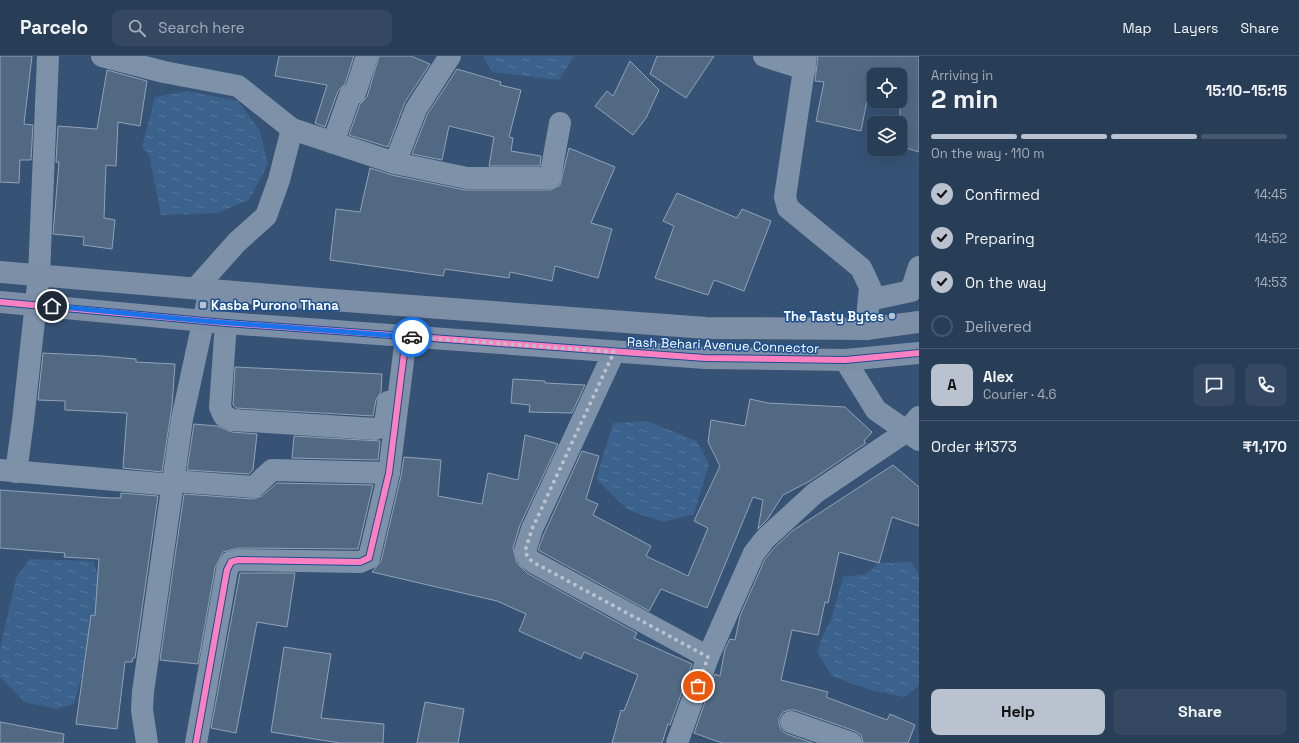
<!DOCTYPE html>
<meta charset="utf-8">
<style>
:root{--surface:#283e57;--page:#344961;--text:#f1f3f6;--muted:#a5aeba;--line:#44576d;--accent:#b9c2ce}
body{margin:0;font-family:"Space Grotesk",sans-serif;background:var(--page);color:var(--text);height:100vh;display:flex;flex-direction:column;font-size:15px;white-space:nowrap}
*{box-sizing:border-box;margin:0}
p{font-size:13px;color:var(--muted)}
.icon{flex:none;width:22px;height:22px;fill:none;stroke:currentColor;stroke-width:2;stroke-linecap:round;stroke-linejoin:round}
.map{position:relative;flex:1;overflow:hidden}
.sheet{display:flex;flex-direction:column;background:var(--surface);width:380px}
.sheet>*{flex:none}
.buttons{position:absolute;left:867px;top:12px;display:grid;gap:8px}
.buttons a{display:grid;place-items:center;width:40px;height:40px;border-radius:8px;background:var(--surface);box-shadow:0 4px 16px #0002,0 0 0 1px var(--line);font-size:20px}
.pin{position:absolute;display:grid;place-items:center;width:34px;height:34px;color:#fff;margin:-17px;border:2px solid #fff;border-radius:50%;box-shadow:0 1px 4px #0007}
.courier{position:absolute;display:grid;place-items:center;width:40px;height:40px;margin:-20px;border:3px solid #1a73e8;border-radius:50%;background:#fff;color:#222;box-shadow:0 1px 5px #0007}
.overview em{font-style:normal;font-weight:800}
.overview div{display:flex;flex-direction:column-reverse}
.overview{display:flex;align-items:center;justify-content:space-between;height:68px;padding:0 12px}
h1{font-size:26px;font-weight:800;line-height:30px}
.bar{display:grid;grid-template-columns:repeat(4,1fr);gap:6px 4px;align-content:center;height:48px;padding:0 12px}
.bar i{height:5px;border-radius:3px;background:var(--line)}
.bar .current{background:var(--accent)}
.bar p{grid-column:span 4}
.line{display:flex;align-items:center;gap:10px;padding:0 12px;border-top:1px solid var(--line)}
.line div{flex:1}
.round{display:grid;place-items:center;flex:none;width:42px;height:42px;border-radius:8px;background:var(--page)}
ol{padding:0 12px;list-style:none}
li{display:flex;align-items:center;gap:12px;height:44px}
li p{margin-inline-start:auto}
li .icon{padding:4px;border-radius:50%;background:var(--accent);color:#111;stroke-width:4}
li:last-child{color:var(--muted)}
li i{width:22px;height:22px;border:2px solid var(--line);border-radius:50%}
.action{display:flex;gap:8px;margin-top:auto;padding:8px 12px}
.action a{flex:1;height:46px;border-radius:8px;background:var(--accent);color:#111;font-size:16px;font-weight:800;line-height:46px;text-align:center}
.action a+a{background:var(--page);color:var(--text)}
header{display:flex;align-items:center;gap:24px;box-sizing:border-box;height:56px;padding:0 20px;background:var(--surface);border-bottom:1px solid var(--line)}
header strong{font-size:19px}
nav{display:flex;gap:22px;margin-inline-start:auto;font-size:14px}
.search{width:280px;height:36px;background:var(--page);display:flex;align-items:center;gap:10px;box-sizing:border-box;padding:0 14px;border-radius:8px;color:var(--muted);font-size:15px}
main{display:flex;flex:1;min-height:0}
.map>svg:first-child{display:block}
</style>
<header>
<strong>Parcelo</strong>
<div class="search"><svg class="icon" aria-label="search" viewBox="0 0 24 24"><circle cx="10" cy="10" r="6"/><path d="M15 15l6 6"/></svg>Search here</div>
<nav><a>Map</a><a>Layers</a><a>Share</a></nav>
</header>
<main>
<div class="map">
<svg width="919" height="687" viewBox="0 0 919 687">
<defs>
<pattern id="water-ripples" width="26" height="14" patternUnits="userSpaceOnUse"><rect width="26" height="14" fill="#3b618d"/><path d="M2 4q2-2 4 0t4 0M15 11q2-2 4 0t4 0" fill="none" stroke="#58799e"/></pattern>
</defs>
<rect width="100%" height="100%" fill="#365274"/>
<!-- water -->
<g fill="url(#water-ripples)">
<path d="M 483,0 L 574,0 L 559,24 L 492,16 Z"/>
<path d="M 187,35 L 238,45 L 260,75 L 268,108 L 249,144 L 217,157 L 161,159 L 149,99 L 142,91 L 155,41 Z"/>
<path d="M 647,365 L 697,385 L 709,408 L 694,458 L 664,466 L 628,454 L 596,423 L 613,367 Z"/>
<path d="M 29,503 L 93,505 L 104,537 L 74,648 L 57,653 L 25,646 L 0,621 L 0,593 L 16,522 Z"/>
<path d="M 911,506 L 919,518 L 919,629 L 905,641 L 870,634 L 832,620 L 817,596 L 822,581 L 831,564 L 843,521 L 865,518 L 879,507 Z"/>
</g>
<!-- building -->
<g fill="#526984" stroke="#92a2b6">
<path d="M 0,0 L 32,0 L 24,68 L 33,69 L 31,104 L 20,104 L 19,127 L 0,126 Z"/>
<path d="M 279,0 L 354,0 L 345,28 L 338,35 L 325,71 L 315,67 L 327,29 L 275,20 Z"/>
<path d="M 379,0 L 411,0 L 430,8 L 405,46 L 388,91 L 349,79 L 360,48 L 367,41 Z"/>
<path d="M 657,0 L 714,0 L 686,42 L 650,18 Z"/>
<path d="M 818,0 L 919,0 L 919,96 L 900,90 L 900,19 L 874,19 L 874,35 L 869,34 L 861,75 L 816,65 L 824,26 L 815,25 Z"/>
<path d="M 630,5 L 659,34 L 646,62 L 633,79 L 595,50 L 607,35 L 613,40 Z"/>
<path d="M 457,13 L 501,26 L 500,29 L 521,34 L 509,81 L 513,82 L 511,95 L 541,100 L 540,110 L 489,110 L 494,81 L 449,70 L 442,104 L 412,98 L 427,59 Z"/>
<path d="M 107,14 L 147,25 L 140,70 L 118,66 L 116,110 L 106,109 L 104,162 L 115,164 L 112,193 L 83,189 L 84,181 L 53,178 L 59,106 L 56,106 L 58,70 L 97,73 Z"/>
<path d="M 569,92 L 615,111 L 591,167 L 612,173 L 598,222 L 555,210 L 552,225 L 510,216 L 509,222 L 445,213 L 443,220 L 330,204 L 336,153 L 360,156 L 370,112 L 392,119 L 465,134 L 550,134 L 560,129 Z"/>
<path d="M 677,137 L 737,162 L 742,153 L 771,165 L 744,235 L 714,224 L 708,239 L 655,222 L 674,170 L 663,165 Z"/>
<path d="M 43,297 L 103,300 L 136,303 L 136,306 L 175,308 L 172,350 L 162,416 L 123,412 L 127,357 L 65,354 L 65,345 L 38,344 Z"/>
<path d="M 235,311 L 382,318 L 381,336 L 376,344 L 373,360 L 236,352 L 233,349 Z"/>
<path d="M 513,323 L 545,325 L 545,327 L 585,329 L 572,357 L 529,356 L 530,349 L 511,347 Z"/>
<path d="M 750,343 L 768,347 L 845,351 L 872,376 L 864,385 L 866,387 L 810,425 L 783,439 L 767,464 L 758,473 L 763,444 L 753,441 L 707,552 L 661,533 L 649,555 L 538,494 L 544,478 L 582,395 L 599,400 L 586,443 L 598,448 L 593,459 L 651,490 L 646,500 L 688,520 L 708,472 L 694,465 L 720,410 L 708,386 L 711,364 L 745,370 Z"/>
<path d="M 194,368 L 217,370 L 232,376 L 257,378 L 253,414 L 249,418 L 187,414 Z"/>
<path d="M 525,379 L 558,388 L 520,469 L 513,492 L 517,507 L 527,517 L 637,577 L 634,582 L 692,608 L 670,669 L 668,668 L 662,687 L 612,687 L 621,654 L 624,655 L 638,619 L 584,596 L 581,603 L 519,575 L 526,558 L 497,545 L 372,516 L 381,505 L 401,420 L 404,401 L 441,404 L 438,440 L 482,448 L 488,417 L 518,424 Z"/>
<path d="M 294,380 L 380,385 L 378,404 L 292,402 Z"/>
<path d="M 893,409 L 919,431 L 919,470 L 892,461 L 879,507 L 839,496 L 828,547 L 825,546 L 818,579 L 792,574 L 781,624 L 828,636 L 826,641 L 887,664 L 890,658 L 915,669 L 908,687 L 863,687 L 861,679 L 855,675 L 795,654 L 789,654 L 783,656 L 779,662 L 779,668 L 781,674 L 787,678 L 813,687 L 722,687 L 694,677 L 715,618 L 720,620 L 725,593 L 730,583 L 735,584 L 740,560 L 765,503 L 774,492 L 792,475 Z"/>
<path d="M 277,427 L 373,429 L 358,493 L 238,492 L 223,496 L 215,512 L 198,608 L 160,604 L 184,438 L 253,443 L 262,440 Z"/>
<path d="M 0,434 L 110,442 L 121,442 L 121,437 L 158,440 L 135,602 L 133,602 L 132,606 L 125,606 L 117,673 L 76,668 L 91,559 L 95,560 L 99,503 L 64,501 L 65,497 L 0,492 Z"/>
<path d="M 240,517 L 295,517 L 287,571 L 257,566 L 236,677 L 211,672 Z"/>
<path d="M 284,591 L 331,598 L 321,662 L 384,668 L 383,687 L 340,687 L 271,676 Z"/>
<path d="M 425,646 L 464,653 L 458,687 L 417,687 Z"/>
<path d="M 0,666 L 64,678 L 63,687 L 0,687 Z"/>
</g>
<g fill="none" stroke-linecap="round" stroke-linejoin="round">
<!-- minor -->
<g stroke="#7d92a8" stroke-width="22">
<path d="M 102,0 L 164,16 L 238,30 L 292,73 L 395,107 L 467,122 L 550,122 L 560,67"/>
<path d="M 764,0 L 805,13"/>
<path d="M 806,0 L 785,141 L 788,152 L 861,212 L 870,231 L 866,273"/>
<path d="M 333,87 L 350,39 L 355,37 L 367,0"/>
<path d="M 395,107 L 416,53 L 450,0"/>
<path d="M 196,232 L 237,186 L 266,160 L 279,124 L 292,73"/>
<path d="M 869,244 L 911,235 L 919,211"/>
<path d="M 226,267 L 220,351 L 224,360 L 233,364 L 375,373 L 385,369 L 388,346"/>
<path d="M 614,296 L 532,473 L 525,495 L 528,502 L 533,506 L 708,601"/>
<path d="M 845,304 L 876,354 L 919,384"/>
<path d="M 0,414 L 172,429"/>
<path d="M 16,416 L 23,365 L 39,219 L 48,0"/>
<path d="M 173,425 L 254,431 L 272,414 L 389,417"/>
<path d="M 791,666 L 851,687"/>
<path d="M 147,687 L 142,654 L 143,636 L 182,363 L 210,234"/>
<path d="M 196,687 L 227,514 L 231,506 L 238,504 L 360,506 L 369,502 L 389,417 L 406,281"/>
<path d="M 677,687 L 708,601 L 754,497 L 765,483 L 815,437 L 907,375 L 919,361"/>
</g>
<!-- major -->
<g stroke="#7d8ea7" stroke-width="22">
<path d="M 0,216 L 319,243 L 706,272 L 866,273 L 919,266"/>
<path d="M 0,246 L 226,267 L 705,302 L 845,304 L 919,297"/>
</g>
<!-- cycleway casing -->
<g stroke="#1b4f8f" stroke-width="8">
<g id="cycleway">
<path d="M 0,246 L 226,267 L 705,302 L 845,304 L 919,297"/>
<path d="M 196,687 L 227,514 L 231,506 L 238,504 L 360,506 L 369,502 L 389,417 L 406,281"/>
</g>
</g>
<!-- cycleway -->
<use href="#cycleway" stroke="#ff80c0" stroke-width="6"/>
</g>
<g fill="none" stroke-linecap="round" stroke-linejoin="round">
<!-- done -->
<path stroke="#b9c2ce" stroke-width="4" stroke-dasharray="0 7.2" d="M 412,281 L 614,296 L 532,473 L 525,495 L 528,502 L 533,506 L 708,601 L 698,630"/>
<!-- route -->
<path stroke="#1a73e8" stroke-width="5" d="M 52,250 L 204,265 L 412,281"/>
</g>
<!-- markers -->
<g fill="#b9c2ce" stroke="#1b4f8f" stroke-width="1.5">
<rect x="199" y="245" width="8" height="8" rx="2"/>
<circle cx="892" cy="260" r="4"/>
</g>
<g text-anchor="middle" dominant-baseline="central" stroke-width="3" stroke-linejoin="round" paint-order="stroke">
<!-- poi labels -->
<g font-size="13" font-weight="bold" fill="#fff" stroke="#1b4f8f" text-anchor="start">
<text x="211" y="249">Kasba Purono Thana</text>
<text x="884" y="260" text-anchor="end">The Tasty Bytes</text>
</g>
<!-- street labels -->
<g font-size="13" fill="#fff" stroke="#1b4f8f">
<text transform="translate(723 289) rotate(2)">Rash Behari Avenue Connector</text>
</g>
</g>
</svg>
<div class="buttons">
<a><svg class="icon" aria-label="locate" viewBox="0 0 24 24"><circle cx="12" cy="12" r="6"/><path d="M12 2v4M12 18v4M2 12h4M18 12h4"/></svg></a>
<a><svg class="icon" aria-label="layers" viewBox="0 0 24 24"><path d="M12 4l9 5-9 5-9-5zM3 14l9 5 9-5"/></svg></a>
</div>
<div class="pin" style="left:698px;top:630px;background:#ea580c"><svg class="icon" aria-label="bag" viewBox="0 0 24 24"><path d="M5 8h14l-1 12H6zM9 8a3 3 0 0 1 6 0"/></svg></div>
<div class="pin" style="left:52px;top:250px;background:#1f2937"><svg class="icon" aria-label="home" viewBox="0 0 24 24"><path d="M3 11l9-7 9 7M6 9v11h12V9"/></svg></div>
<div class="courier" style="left:412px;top:281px"><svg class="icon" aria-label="car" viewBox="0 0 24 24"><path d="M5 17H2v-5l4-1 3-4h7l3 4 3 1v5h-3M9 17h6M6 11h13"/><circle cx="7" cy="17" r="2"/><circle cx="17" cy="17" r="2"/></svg></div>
</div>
<section class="sheet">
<div class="overview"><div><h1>2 min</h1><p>Arriving in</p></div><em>15:10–15:15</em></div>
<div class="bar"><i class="current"></i><i class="current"></i><i class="current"></i><i></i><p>On the way · 110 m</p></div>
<ol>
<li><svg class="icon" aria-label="check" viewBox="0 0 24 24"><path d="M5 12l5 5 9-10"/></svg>Confirmed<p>14:45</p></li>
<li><svg class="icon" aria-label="check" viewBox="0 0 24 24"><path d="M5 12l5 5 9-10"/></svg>Preparing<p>14:52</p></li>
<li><svg class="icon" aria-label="check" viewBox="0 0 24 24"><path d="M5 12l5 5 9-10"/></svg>On the way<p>14:53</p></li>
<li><i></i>Delivered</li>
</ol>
<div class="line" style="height:72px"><b class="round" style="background:var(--accent);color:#111">A</b><div><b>Alex</b><p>Courier · 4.6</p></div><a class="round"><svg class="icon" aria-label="chat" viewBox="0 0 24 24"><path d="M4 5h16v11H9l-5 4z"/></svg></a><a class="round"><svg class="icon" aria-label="phone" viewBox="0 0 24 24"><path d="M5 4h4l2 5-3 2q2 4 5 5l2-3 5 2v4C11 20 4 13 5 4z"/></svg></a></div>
<div class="line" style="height:52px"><div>Order #1373</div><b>₹1,170</b></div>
<div class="action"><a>Help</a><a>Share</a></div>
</section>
</main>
